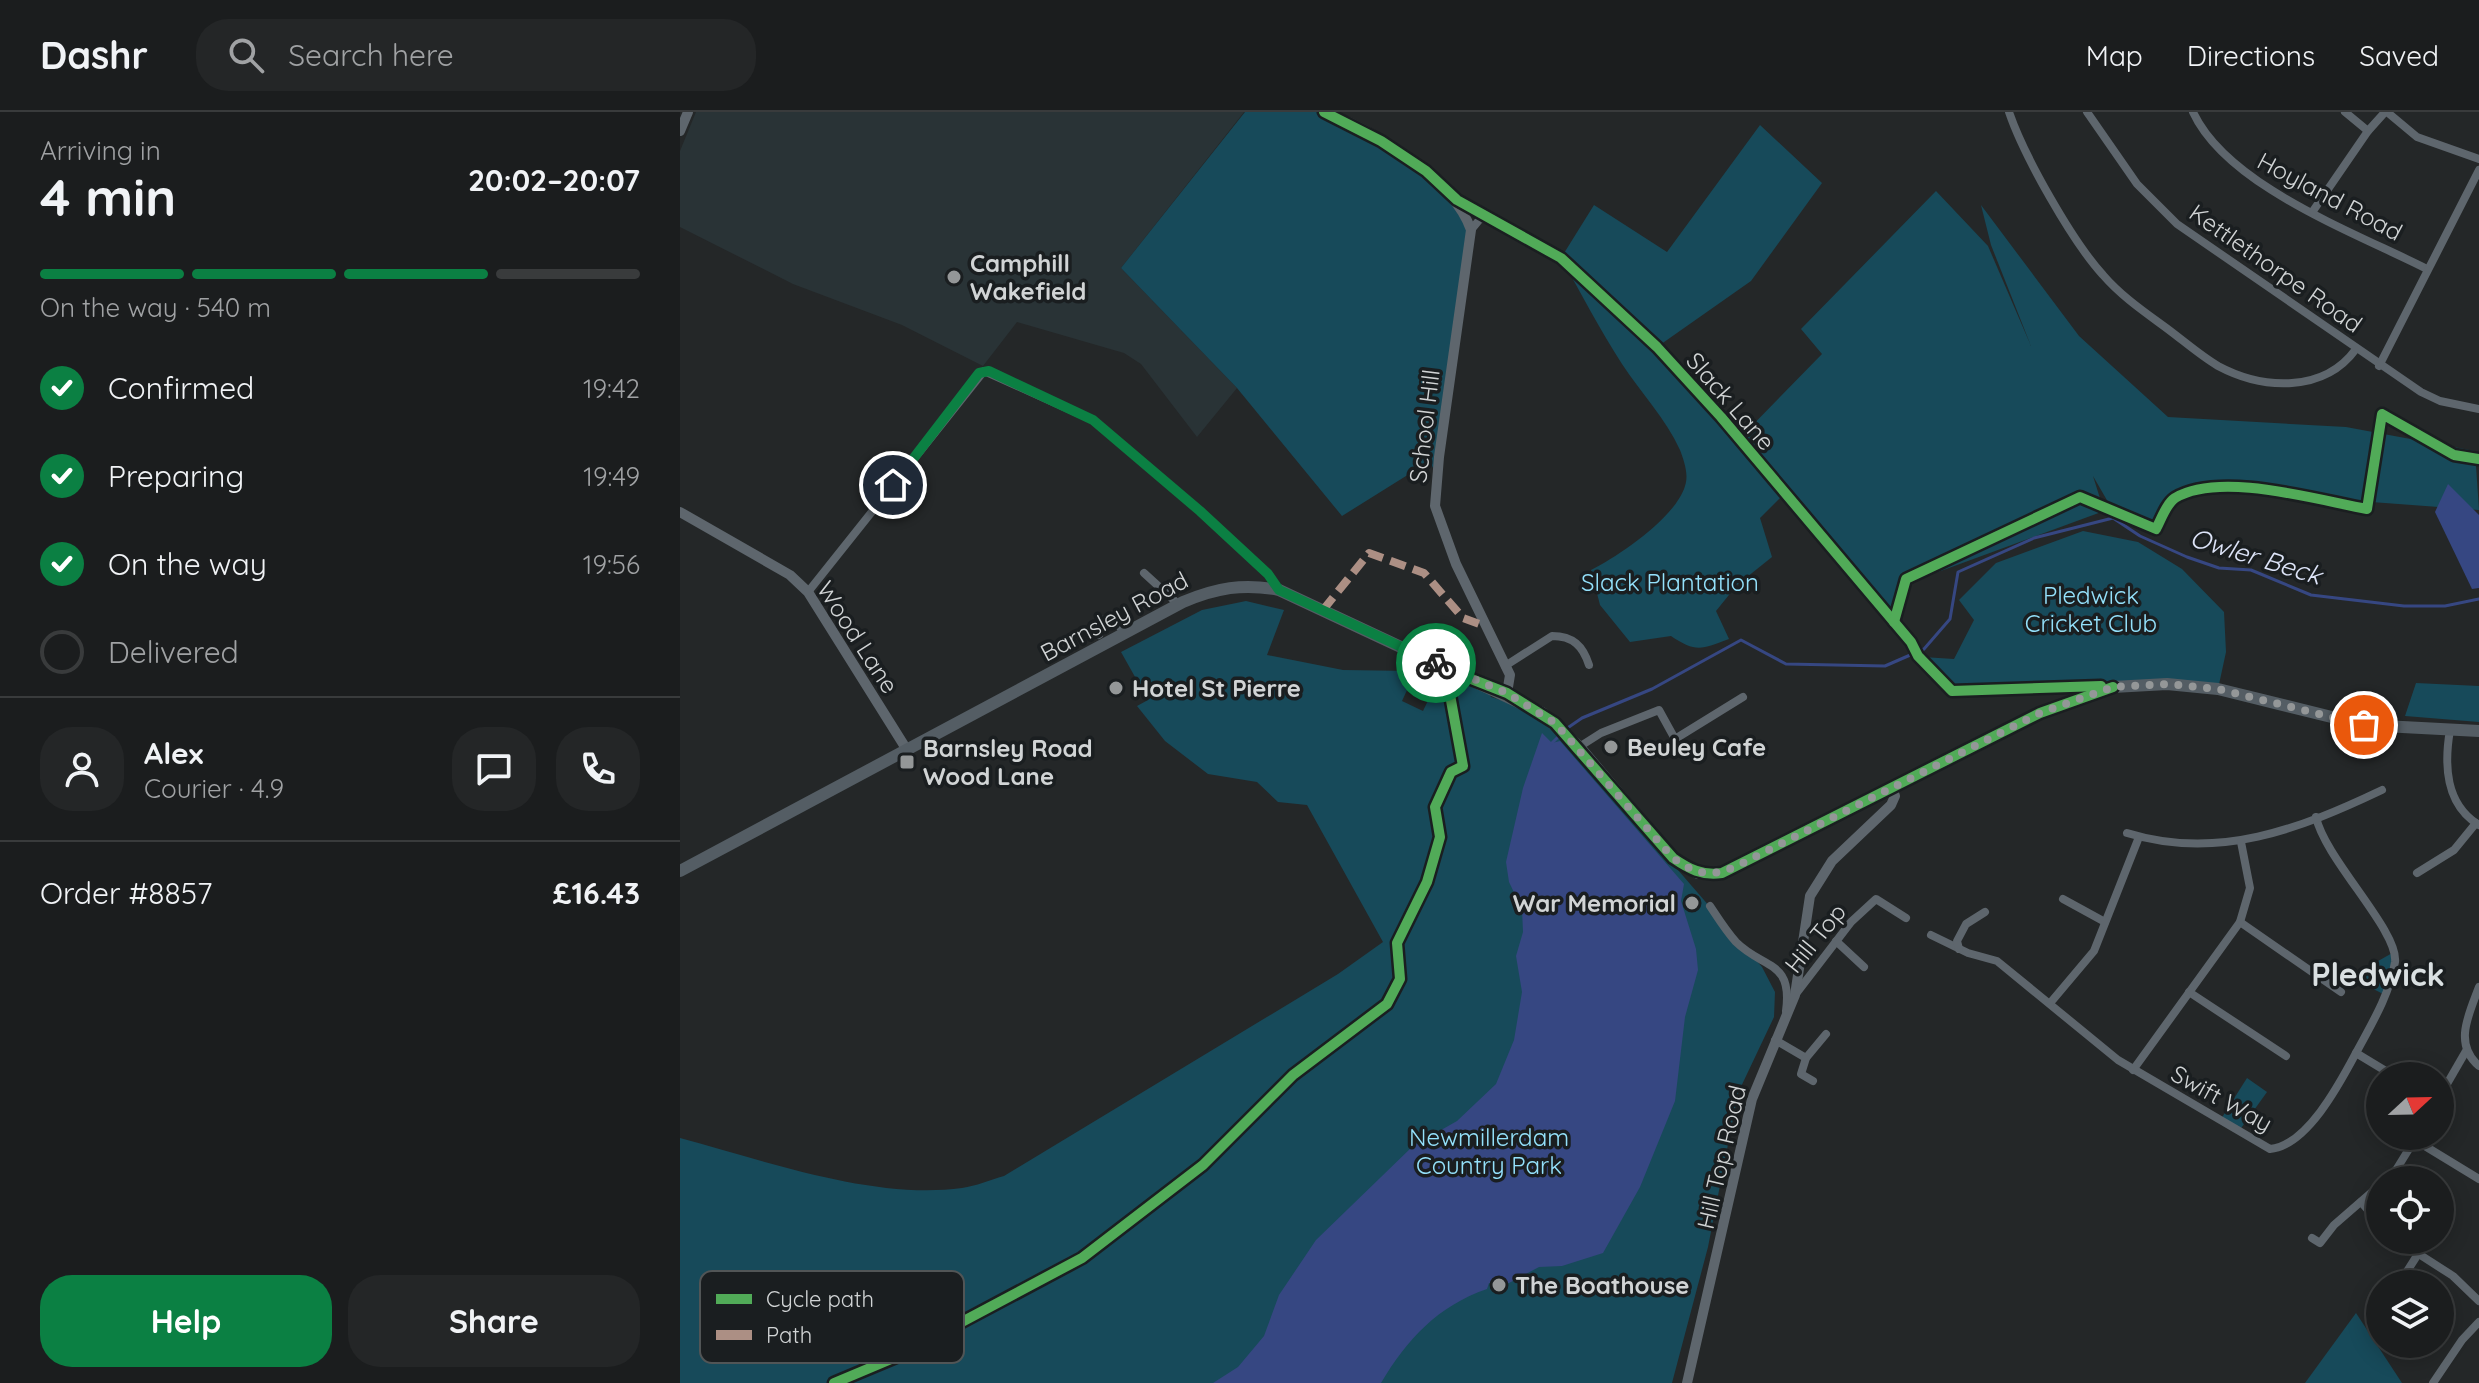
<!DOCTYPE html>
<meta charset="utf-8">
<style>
:root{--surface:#1b1d1e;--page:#242627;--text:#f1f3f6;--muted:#a0a2a4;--line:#393b3c;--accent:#0b8043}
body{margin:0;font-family:Quicksand,sans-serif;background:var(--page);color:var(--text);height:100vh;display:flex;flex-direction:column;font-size:30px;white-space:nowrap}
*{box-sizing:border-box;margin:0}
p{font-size:26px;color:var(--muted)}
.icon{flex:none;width:44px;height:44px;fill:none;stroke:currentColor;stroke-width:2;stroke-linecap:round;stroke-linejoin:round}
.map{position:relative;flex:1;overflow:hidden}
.drawer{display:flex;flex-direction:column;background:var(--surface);width:680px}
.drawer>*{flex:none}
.needle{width:52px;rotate:68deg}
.tools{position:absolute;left:1686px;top:950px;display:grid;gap:16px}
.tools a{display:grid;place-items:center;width:88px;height:88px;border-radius:50%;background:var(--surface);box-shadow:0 4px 20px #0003,0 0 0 2px var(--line);font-size:40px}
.pin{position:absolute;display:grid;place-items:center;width:68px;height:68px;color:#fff;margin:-34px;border:4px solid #fff;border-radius:50%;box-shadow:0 2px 8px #0007}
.courier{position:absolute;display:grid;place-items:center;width:80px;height:80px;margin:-40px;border:6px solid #0b8043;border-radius:50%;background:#fff;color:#222;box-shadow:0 2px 10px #0007}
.headline em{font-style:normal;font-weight:700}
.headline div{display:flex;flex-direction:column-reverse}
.headline{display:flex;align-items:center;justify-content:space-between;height:136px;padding:0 40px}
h1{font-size:52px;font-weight:700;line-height:60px}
.bar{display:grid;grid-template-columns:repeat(4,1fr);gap:12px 8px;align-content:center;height:96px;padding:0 40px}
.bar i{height:10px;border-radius:6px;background:var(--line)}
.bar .selected{background:var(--accent)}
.bar p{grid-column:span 4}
.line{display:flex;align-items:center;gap:20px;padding:0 40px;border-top:2px solid var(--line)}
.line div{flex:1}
.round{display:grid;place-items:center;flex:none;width:84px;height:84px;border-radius:32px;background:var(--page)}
ol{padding:0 40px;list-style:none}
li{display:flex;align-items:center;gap:24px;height:88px}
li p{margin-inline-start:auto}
li .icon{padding:8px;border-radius:50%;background:var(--accent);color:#fff;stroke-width:4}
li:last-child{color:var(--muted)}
li i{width:44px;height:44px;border:4px solid var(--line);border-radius:50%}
.cta{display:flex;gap:16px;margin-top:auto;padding:16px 40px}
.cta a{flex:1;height:92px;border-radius:32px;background:var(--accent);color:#fff;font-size:32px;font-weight:700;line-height:92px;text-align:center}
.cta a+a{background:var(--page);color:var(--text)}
header{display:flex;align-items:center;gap:48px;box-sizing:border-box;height:112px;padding:0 40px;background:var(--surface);border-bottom:2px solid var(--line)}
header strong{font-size:38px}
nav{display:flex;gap:44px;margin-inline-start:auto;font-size:28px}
.search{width:560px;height:72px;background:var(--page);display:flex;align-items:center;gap:20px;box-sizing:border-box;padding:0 28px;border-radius:32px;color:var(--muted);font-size:30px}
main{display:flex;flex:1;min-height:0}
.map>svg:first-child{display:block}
</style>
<header>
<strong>Dashr</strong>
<div class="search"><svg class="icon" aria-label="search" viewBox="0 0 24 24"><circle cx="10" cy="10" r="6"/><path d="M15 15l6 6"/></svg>Search here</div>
<nav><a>Map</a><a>Directions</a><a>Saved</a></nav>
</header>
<main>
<section class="drawer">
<div class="headline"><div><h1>4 min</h1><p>Arriving in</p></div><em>20:02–20:07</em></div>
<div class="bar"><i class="selected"></i><i class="selected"></i><i class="selected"></i><i></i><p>On the way · 540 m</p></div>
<ol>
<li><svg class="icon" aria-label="check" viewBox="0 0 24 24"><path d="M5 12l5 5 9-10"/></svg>Confirmed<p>19:42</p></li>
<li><svg class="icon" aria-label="check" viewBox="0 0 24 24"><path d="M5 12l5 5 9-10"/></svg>Preparing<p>19:49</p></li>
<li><svg class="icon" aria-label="check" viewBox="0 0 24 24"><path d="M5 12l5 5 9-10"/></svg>On the way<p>19:56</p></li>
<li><i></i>Delivered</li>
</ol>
<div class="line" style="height:144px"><a class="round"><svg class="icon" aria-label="person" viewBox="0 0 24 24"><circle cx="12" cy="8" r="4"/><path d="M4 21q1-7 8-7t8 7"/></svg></a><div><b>Alex</b><p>Courier · 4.9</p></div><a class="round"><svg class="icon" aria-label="chat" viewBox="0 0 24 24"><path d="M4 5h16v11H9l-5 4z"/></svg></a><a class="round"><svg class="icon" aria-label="phone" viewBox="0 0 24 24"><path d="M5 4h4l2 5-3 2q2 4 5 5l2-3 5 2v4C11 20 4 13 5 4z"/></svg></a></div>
<div class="line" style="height:104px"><div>Order #8857</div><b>£16.43</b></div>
<div class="cta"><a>Help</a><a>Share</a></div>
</section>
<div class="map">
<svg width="1799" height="1271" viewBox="0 0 1799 1271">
<rect width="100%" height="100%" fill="#242728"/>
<!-- built -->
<path fill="#293336" d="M 16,0 L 564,0 L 441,156 L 557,276 L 517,325 L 461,252 L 444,241 L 337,210 L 303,254 L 222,213 L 113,172 L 0,115 L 0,39 Z"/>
<!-- green -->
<g fill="#174a5a">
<path d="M 565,0 L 643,0 L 746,59 L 791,118 L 756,363 L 750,349 L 662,404 L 557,276 L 441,156 Z"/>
<path d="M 1080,13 L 1142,71 L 1071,169 L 977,235 L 1060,326 L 1142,242 L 1121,217 L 1256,79 L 1308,134 L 1351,234 L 1311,133 L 1301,93 L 1399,224 L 1488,305 L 1666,315 L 1795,339 L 1799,398 L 1678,389 L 1550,372 L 1507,375 L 1472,409 L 1428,390 L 1413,364 L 1424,399 L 1228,471 L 1214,510 L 1104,382 L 1080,406 L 1092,445 L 1057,473 L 1036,499 L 1049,527 C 1022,537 1016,541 991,524 L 950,530 L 920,493 L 911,458 C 939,444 996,405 1005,374 C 1009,362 1004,349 1000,338 C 986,307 961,281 942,252 C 920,218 901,181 881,146 L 914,93 L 987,140 Z"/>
<path d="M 1403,419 L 1458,430 L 1502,457 L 1544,500 L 1546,540 L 1538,577 L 1272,579 L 1243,545 L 1274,547 L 1294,508 L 1279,488 L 1316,451 Z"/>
<path d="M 566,489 L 604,498 L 587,543 L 663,558 L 731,559 L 735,561 L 722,589 L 743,599 L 764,555 L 805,573 L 811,585 L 862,601 L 1082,855 L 1095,880 L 1094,905 L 1058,981 L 1028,1135 L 992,1271 L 0,1271 L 0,1026 C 86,1049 193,1088 282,1076 C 296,1074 310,1068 324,1064 L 658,862 L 703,830 L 627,693 L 598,690 L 577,670 L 528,662 L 485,629 L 457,594 L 468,588 L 441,540 L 522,498 Z"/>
<path d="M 1736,571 L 1799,574 L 1799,610 L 1725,604 Z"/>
<path d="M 1714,840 L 1705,883 L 1670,865 Z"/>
<path d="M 1567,966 L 1587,980 L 1559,1019 L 1541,1007 Z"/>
<path d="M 1676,1201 L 1722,1271 L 1625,1271 Z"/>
</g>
<!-- water -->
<g fill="#364782">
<path d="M 1768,372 L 1799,403 L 1799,476 L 1792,477 L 1755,400 Z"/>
<path d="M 862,621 L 872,631 L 880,629 L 1004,772 L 1001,789 L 1016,837 L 1018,858 L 1005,905 L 995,989 L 960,1075 L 923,1141 L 882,1154 L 859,1155 L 829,1171 L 809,1171 L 807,1177 C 758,1194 727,1227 701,1271 L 533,1271 L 558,1255 L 584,1224 L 599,1183 L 636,1128 L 733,1034 L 777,1009 L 816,972 L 834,928 L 842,880 L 836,844 L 843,820 L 842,797 L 829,770 L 826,750 L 843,676 Z"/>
</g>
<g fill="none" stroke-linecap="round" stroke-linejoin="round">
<!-- stream -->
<g stroke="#364782" stroke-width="3">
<path d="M 886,617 L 902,606 L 972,577 L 1061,528 L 1106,552 L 1205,554 L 1244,537 L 1270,507 L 1278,460 L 1354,426 L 1433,406 L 1460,424 L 1507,445 L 1539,456 L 1571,458 L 1631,483 L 1724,494 L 1765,494 L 1799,487"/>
<path d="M 872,631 L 881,622"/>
</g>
<!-- minor -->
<g stroke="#5e666d" stroke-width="8">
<path d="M 1329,0 C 1344,44 1392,129 1423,163 C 1442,185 1466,201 1489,218 C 1505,230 1521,244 1538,254 C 1583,278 1644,281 1676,237"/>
<path d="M 1407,0 L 1457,72 L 1497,112 L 1741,280 L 1760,289 L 1799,297"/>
<path d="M 1513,0 C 1547,74 1676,121 1747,157"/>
<path d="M 1665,0 L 1688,19"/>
<path d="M 1707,0 L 1737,25 L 1799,47"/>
<path d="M 777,88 L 881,146 L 977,235 L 1044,308 L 1231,530"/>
<path d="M 1633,99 L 1688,19 L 1705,0"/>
<path d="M 791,118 L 800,107 L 813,105"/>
<path d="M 1699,254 L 1799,58"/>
<path d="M 464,461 L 498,492"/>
<path d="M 128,480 L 304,259 L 413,308 L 520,399 L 588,462 L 599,478"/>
<path d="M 419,523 L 414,513 L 432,503 L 444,521"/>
<path d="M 1243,545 L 1272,579 L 1426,574"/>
<path d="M 825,554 L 872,524 C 893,524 903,534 909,553"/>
<path d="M 1770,618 C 1764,653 1765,692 1799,713"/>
<path d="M 899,635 L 921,621 L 979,598 L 995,627 L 1063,585"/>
<path d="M 1636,705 C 1645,747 1719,819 1715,850 C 1710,882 1691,913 1676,941"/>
<path d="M 1447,721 C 1538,749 1620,717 1702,678"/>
<path d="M 1737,761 L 1774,738 L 1796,711"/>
<path d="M 1383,787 L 1425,810"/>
<path d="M 1030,794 C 1038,806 1046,819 1056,830 C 1083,857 1113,848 1106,899"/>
<path d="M 1560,810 L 1661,880"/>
<path d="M 1251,823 L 1288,841 L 1317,849 L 1438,948 L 1590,1037 C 1627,1034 1660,971 1676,941 L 1714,964"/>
<path d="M 1156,829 L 1184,855"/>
<path d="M 1279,837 L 1277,829 L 1286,812 L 1305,800"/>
<path d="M 1799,875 C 1789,902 1773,932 1799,954"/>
<path d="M 1509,880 L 1606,944"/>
<path d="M 1115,883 L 1171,810 L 1196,787 L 1226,806"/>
<path d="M 1371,890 L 1414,839 L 1459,725"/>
<path d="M 1095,928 L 1126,946"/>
<path d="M 1453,958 L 1560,810 L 1570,776 L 1561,730"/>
<path d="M 1133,969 L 1121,962 L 1126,946 L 1146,922"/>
<path d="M 1760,984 L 1786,939"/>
<path d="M 1735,1028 L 1799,1067"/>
<path d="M 1705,1068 L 1716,1058 L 1737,1024"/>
<path d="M 1681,1090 L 1700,1112"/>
<path d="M 1632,1126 L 1640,1131 L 1654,1113 L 1700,1073"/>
<path d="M 1717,1128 L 1773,1164 L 1799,1189"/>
<path d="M 1719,1172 L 1738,1142"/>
<path d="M 1697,1189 L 1700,1191"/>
<path d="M 1698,1204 L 1700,1201"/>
<path d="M 1753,1271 L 1782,1228 L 1799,1210"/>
</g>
<!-- tertiary -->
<g stroke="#5e666d" stroke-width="10">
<path d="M 644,0 C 692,16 774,68 791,118 L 759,345 L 755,394 L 776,452 L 830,563 L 827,581"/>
<path d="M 0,19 L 8,0"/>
<path d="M 0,400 L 110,463 L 128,480 L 227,638"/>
<path d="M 1007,1271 L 1072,987 L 1115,883 L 1130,784 L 1152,749 L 1211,693 L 1215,684 L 1212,675"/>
</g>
<!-- primary -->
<path stroke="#545d64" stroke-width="12" d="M 0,759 L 503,490 C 536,476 563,471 599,478 L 862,601 L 899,635 L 993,746 L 1018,761 L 1042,761 L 1360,601 L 1433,575 L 1487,572 L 1538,577 L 1684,613 L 1799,619"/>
<!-- quiet -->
<path stroke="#ac8f84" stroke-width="8" stroke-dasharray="16 8" stroke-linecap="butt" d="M 643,498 L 689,441 L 744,461 L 783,506 L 805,514"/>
<!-- cycleway casing -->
<g stroke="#1a1e20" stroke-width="15">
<g id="cycleway">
<path d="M 644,0 L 701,29 L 746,59 L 777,88 L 881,146 L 977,235 L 1041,305 L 1231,530 L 1238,544 L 1272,579 L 1421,574"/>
<path d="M 1214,510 L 1226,467 L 1400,385 L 1476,417 C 1481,408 1486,392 1495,386 C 1540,359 1637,388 1687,397 L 1702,302 L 1774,343 L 1799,347"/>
<path d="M 154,1271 L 216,1245 L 402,1146 L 523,1053 L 613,963 L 707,892 L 720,867 L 717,831 L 747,770 L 760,725 L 755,695 L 771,660 L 783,654 L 770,583 L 776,561 L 827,581 L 875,611 L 993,746 C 1009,757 1022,764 1042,761 L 1360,601 L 1433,575"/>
</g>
</g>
<!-- cycleway -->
<use href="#cycleway" stroke="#51ab58" stroke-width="10"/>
</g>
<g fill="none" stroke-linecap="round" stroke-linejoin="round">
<!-- done -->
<path stroke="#949798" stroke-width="8" stroke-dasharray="0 14.4" d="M 756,551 L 827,581 L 875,611 L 993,746 C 1019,765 1035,765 1063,751 L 1360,601 L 1433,575 L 1487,572 L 1538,577 L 1684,613"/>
<!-- route -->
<path stroke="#0b8043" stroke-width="10" d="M 213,373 L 299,261 L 309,259 L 413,308 L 520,399 L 588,462 L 599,478 L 756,551"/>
</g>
<!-- markers -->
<g fill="#949798" stroke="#1a1e20" stroke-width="3">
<circle cx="274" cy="165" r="8"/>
<circle cx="436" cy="576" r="8"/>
<circle cx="931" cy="635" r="8"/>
<rect x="219" y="642" width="16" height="16" rx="4"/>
<circle cx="1012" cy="791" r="8"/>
<circle cx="819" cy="1173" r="8"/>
</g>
<g text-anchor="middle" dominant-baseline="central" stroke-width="7" stroke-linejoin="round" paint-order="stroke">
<!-- street labels -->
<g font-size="24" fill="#d1d4d5" stroke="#1a1e20">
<text transform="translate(1650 84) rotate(28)">Hoyland Road</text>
<text transform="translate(1596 156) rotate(35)">Kettlethorpe Road</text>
<text transform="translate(1051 289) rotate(49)">Slack Lane</text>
<text transform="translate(744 314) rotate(-83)">School Hill</text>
<text transform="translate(434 504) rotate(-28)">Barnsley Road</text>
<text transform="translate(178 525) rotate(57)">Wood Lane</text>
<text transform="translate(1135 826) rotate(-51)">Hill Top</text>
<text transform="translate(1542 986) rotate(29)">Swift Way</text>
<text transform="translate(1041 1045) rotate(-77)">Hill Top Road</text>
</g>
<!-- poi labels -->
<g font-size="24" font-weight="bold" fill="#d1d4d5" stroke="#1a1e20" text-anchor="start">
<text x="290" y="151">Camphill<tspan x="290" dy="28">Wakefield</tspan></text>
<text x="452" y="576">Hotel St Pierre</text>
<text x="947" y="635">Beuley Cafe</text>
<text x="243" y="636">Barnsley Road<tspan x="243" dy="28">Wood Lane</tspan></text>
<text x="996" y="791" text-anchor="end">War Memorial</text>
<text x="835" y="1173">The Boathouse</text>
</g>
<!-- park labels -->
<g font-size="24" fill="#94e1fb" stroke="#1a1e20">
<text x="990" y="470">Slack Plantation</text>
<text x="1411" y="483">Pledwick<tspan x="1411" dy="28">Cricket Club</tspan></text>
<text x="809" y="1025">Newmillerdam<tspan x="809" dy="28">Country Park</tspan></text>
</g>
<!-- water labels -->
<g font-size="26" font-style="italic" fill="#dde4f8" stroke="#1a1e20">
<text transform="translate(1576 444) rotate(17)">Owler Beck</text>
</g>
<!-- district labels -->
<g font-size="32" font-weight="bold" fill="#dae0e2" stroke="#1a1e20">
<text x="1698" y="862">Pledwick</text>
</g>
</g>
<!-- legend -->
<rect x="20" y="1159" width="264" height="92" rx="12" fill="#1a1e20" stroke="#515556" stroke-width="2"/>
<rect x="36" y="1182" width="36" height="10" fill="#51ab58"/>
<rect x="36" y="1218" width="36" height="10" fill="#ac8f84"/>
<g font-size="22" fill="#d1d4d5">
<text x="86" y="1195">Cycle path</text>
<text x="86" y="1231">Path</text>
</g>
</svg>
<div class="tools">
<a><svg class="needle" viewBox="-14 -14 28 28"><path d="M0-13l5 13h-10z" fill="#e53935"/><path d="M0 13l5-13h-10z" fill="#a0a2a4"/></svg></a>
<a><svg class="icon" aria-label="locate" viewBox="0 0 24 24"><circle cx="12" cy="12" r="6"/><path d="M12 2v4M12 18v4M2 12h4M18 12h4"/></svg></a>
<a><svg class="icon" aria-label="layers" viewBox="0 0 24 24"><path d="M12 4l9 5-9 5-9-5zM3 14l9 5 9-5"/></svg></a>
</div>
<div class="pin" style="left:1684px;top:613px;background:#ea580c"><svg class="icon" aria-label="bag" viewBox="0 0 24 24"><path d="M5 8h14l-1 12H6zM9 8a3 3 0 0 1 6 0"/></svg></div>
<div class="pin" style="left:213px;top:373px;background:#1f2937"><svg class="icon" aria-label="home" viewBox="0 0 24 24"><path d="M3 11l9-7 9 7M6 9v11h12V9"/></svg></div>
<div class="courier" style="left:756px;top:551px"><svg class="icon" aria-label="bike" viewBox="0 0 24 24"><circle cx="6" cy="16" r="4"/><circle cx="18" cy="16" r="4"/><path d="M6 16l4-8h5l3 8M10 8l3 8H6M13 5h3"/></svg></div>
</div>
</main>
